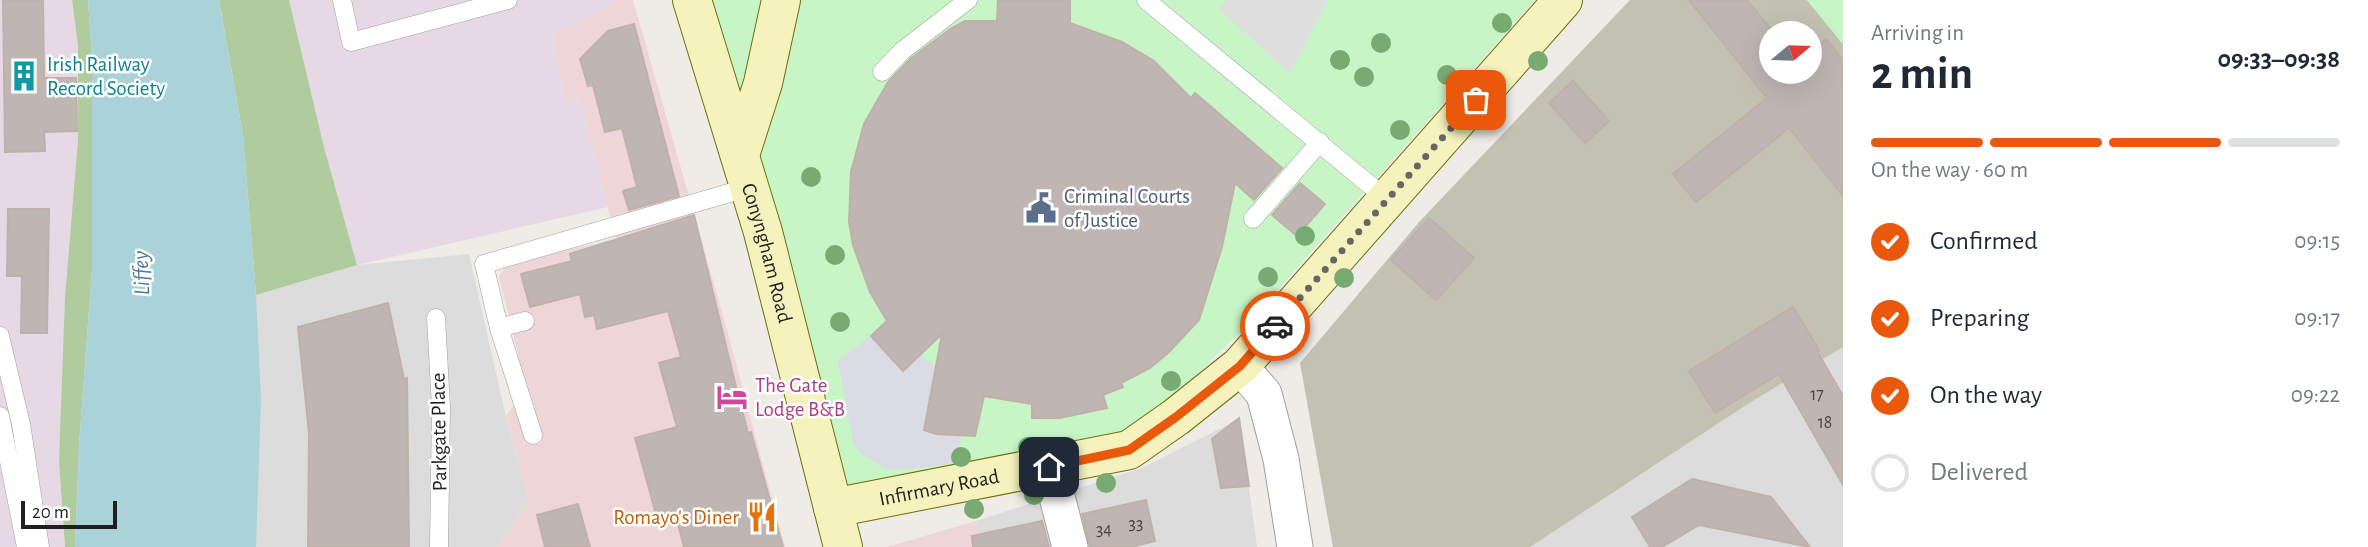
<!DOCTYPE html>
<meta charset="utf-8">
<style>
:root{--surface:#fff;--page:#f6f6f7;--text:#1f2937;--muted:#747a83;--line:#e0e1e3;--accent:#ea580c}
body{margin:0;font-family:"Alegreya Sans",sans-serif;background:var(--page);color:var(--text);height:100vh;display:flex;flex-direction:column;font-size:26px;white-space:nowrap}
*{box-sizing:border-box;margin:0}
p{font-size:23px;color:var(--muted)}
.icon{flex:none;width:38px;height:38px;fill:none;stroke:currentColor;stroke-width:2;stroke-linecap:round;stroke-linejoin:round}
.map{position:relative;flex:1;overflow:hidden}
.details{display:flex;flex-direction:column;background:var(--surface);width:525px}
.details>*{flex:none}
.needle{width:46px;rotate:71deg}
.controls{position:absolute;left:1759px;top:21px;display:grid;gap:14px}
.controls a{display:grid;place-items:center;width:63px;height:63px;border-radius:50%;background:var(--surface);box-shadow:0 7px 28px #0002;font-size:35px}
.scale{position:absolute;left:21px;bottom:18px;width:96px;box-sizing:border-box;padding-left:7px;border:4px solid #1f1f1f;border-top:0;font-size:19px;line-height:24px;white-space:nowrap;color:#1f1f1f;-webkit-text-stroke:5px #fff;paint-order:stroke}
.pin{position:absolute;display:grid;place-items:center;width:60px;height:60px;color:#fff;margin:-30px;border-radius:14px;box-shadow:0 4px 10px #0006}
.courier{position:absolute;display:grid;place-items:center;width:70px;height:70px;margin:-35px;border:5px solid #ea580c;border-radius:50%;background:#fff;color:#222;box-shadow:0 2px 9px #0007}
.overview em{font-style:normal;font-weight:700}
.overview div{display:flex;flex-direction:column-reverse}
.overview{display:flex;align-items:center;justify-content:space-between;height:119px;padding:0 28px}
h1{font-size:46px;font-weight:700;line-height:52px}
.bar{display:grid;grid-template-columns:repeat(4,1fr);gap:10px 7px;align-content:center;height:84px;padding:0 28px}
.bar i{height:9px;border-radius:5px;background:var(--line)}
.bar .active{background:var(--accent)}
.bar p{grid-column:span 4}
ol{padding:0 28px;list-style:none}
li{display:flex;align-items:center;gap:21px;height:77px}
li p{margin-inline-start:auto}
li .icon{padding:7px;border-radius:50%;background:var(--accent);color:#fff;stroke-width:4}
li:last-child{color:var(--muted)}
li i{width:38px;height:38px;border:4px solid var(--line);border-radius:50%}
main{display:flex;flex:1;min-height:0}
.map>svg:first-child{display:block}
</style>
<main>
<div class="map">
<svg width="1843" height="547" viewBox="0 0 1843 547">
<rect width="100%" height="100%" fill="#efebe6"/>
<!-- residential -->
<g fill="#dddcdc">
<path d="M 469,254 L 506,417 L 529,500 L 497,547 L 256,547 L 256,295 L 357,265 Z"/>
<path d="M 1843,347 L 1843,547 L 1530,547 L 1751,402 Z"/>
<path d="M 1235,421 L 1240,423 L 1257,547 L 984,547 L 976,521 L 1142,468 Z"/>
</g>
<!-- commercial -->
<g fill="#eed6d8">
<path d="M 620,0 L 633,0 L 726,326 L 785,547 L 497,547 L 529,500 L 506,416 L 526,387 L 499,277 L 507,264 L 616,239 L 579,97 L 565,102 L 552,35 Z"/>
<path d="M 976,521 L 984,547 L 887,547 Z"/>
</g>
<!-- industrial -->
<g fill="#e7d8e6">
<path d="M 0,0 L 72,0 L 78,46 L 78,140 L 59,461 L 65,547 L 0,547 Z"/>
<path d="M 289,0 L 620,0 L 552,35 L 565,101 L 579,97 L 608,207 L 357,265 L 324,147 Z"/>
</g>
<!-- construction -->
<path fill="#c3c1b2" fill-rule="evenodd" d="M 1630,0 L 1807,0 L 1843,44 L 1843,347 L 1751,402 L 1530,547 L 1333,547 L 1300,363 L 1420,221 ZM 1771,33 L 1810,33 L 1810,72 L 1771,72 Z"/>
<!-- forest -->
<g fill="#b0cb9e">
<path d="M 72,0 L 88,0 L 92,55 L 92,269 L 79,446 L 75,547 L 65,547 L 59,461 L 65,298 L 78,140 L 78,46 Z"/>
<path d="M 219,0 L 289,0 L 324,147 L 357,265 L 256,295 L 243,135 Z"/>
</g>
<!-- park -->
<g fill="#c7f5c6">
<path d="M 692,0 L 1535,0 L 1241,331 L 1165,406 L 1077,461 L 833,508 Z"/>
<path d="M 1807,0 L 1843,0 L 1843,44 Z"/>
</g>
<!-- parking -->
<path fill="#dfdfdf" d="M 1226,0 L 1328,0 L 1290,74 L 1219,9 Z"/>
<!-- plaza -->
<path fill="#dadbe5" d="M 871,336 L 903,371 L 920,355 L 937,368 L 925,418 L 925,428 L 936,434 L 961,436 L 958,463 L 901,470 L 886,469 L 861,454 L 853,442 L 838,361 Z"/>
<!-- water -->
<path fill="#a9d3d9" d="M 88,0 L 219,0 L 243,135 L 256,295 L 261,400 L 256,547 L 75,547 L 79,446 L 92,269 L 92,55 Z"/>
<!-- building -->
<g fill="#bfb6b3" stroke="#bfb1a9" stroke-width="2">
<path d="M 3,0 L 43,0 L 44,78 L 76,78 L 77,131 L 44,132 L 45,151 L 5,152 Z"/>
<path d="M 998,0 L 1070,0 L 1070,23 L 1122,42 L 1154,61 L 1191,98 L 1195,93 L 1282,168 L 1254,200 L 1235,183 L 1222,247 L 1199,320 L 1168,353 L 1150,368 L 1121,383 L 1123,387 L 1103,395 L 1107,408 L 1060,418 L 1032,418 L 1032,404 L 984,396 L 975,436 L 936,434 L 924,430 L 942,334 L 903,371 L 871,336 L 887,321 L 870,292 L 853,245 L 849,221 L 851,172 L 864,124 L 888,82 L 910,59 L 950,29 L 965,21 L 997,21 Z"/>
<path d="M 1689,0 L 1747,0 L 1774,33 L 1771,33 L 1771,72 L 1810,72 L 1810,53 L 1826,39 L 1843,60 L 1843,196 L 1789,128 L 1696,202 L 1673,174 L 1767,98 Z"/>
<path d="M 634,24 L 679,196 L 629,210 L 623,191 L 637,187 L 622,128 L 605,132 L 593,85 L 588,86 L 580,59 L 608,31 Z"/>
<path d="M 1573,81 L 1609,121 L 1585,143 L 1549,103 Z"/>
<path d="M 1300,183 L 1325,204 L 1297,236 L 1272,215 Z"/>
<path d="M 8,209 L 49,209 L 47,333 L 21,333 L 22,276 L 7,276 Z"/>
<path d="M 694,215 L 737,391 L 748,433 L 751,432 L 783,547 L 684,547 L 677,520 L 659,525 L 635,438 L 677,427 L 659,363 L 681,357 L 668,311 L 597,329 L 594,315 L 585,317 L 580,294 L 530,307 L 521,274 L 572,261 L 570,254 Z"/>
<path d="M 1429,218 L 1474,258 L 1436,300 L 1391,260 Z"/>
<path d="M 388,303 L 404,379 L 407,378 L 409,547 L 308,547 L 309,433 L 298,327 Z"/>
<path d="M 1793,307 L 1819,350 L 1817,351 L 1843,396 L 1843,485 L 1779,374 L 1715,413 L 1689,371 Z"/>
<path d="M 1239,418 L 1249,486 L 1221,488 L 1212,439 Z"/>
<path d="M 1692,479 L 1771,497 L 1810,547 L 1699,525 L 1662,547 L 1650,547 L 1632,517 Z"/>
<path d="M 1146,500 L 1155,541 L 1131,547 L 1090,547 L 1082,514 Z"/>
<path d="M 578,504 L 590,547 L 545,547 L 537,515 Z"/>
<path d="M 1042,521 L 1049,547 L 973,547 L 972,536 Z"/>
</g>
<g fill="none" stroke-linecap="round" stroke-linejoin="round">
<!-- lane casing -->
<g stroke="#a0a0a0" stroke-width="19">
<g id="lane">
<path d="M 342,0 L 351,42 L 508,0"/>
<path d="M 1146,0 L 1388,200"/>
<path d="M 882,72 L 902,51 L 968,0"/>
<path d="M 1253,219 L 1320,142"/>
<path d="M 436,318 L 441,407 L 439,547"/>
<path d="M 499,328 L 525,321"/>
<path d="M 0,336 L 21,424 L 40,547"/>
<path d="M 0,416 L 26,547"/>
<path d="M 533,435 L 499,328 L 484,264 L 750,187"/>
</g>
</g>
<!-- street casing -->
<g stroke="#a0a0a0" stroke-width="37">
<g id="street">
<path d="M 1240,366 L 1264,394 L 1281,459 L 1295,547"/>
<path d="M 1049,466 L 1070,547"/>
</g>
</g>
<!-- secondary casing -->
<g stroke="#6e6e0d" stroke-width="40">
<g id="secondary">
<path id="s1" d="M 692,0 L 763,232 L 843,547"/>
<path d="M 740,155 L 763,83 L 781,0"/>
<path id="s2" d="M 833,508 L 1129,450 L 1176,417 L 1240,366 L 1563,0"/>
</g>
</g>
<!-- lane -->
<use href="#lane" stroke="#fff" stroke-width="18"/>
<!-- street -->
<use href="#street" stroke="#fff" stroke-width="35"/>
<!-- secondary -->
<use href="#secondary" stroke="#f5f2be" stroke-width="38"/>
</g>
<!-- trees -->
<g fill="#78ab72">
<circle cx="1502" cy="23" r="10"/>
<circle cx="1381" cy="43" r="10"/>
<circle cx="1340" cy="60" r="10"/>
<circle cx="1538" cy="61" r="10"/>
<circle cx="1447" cy="75" r="10"/>
<circle cx="1364" cy="77" r="10"/>
<circle cx="1400" cy="130" r="10"/>
<circle cx="811" cy="177" r="10"/>
<circle cx="1305" cy="236" r="10"/>
<circle cx="835" cy="255" r="10"/>
<circle cx="1268" cy="277" r="10"/>
<circle cx="1344" cy="278" r="10"/>
<circle cx="840" cy="322" r="10"/>
<circle cx="1300" cy="329" r="10"/>
<circle cx="1171" cy="381" r="10"/>
<circle cx="1028" cy="447" r="10"/>
<circle cx="961" cy="457" r="10"/>
<circle cx="1106" cy="483" r="10"/>
<circle cx="1034" cy="495" r="10"/>
<circle cx="974" cy="509" r="10"/>
</g>
<g fill="none" stroke-linecap="round" stroke-linejoin="round">
<!-- done -->
<path stroke="#686665" stroke-width="7" stroke-dasharray="0 12.6" d="M 1275,326 L 1476,100"/>
<!-- route -->
<path stroke="#ea580c" stroke-width="9" d="M 1049,467 L 1129,450 L 1176,417 L 1240,366 L 1275,326"/>
</g>
<!-- icons -->
<defs>
<g id="building-bare" transform="scale(2.415)"><path d="M-4-6H4V6H1V3H-1V6H-4ZM-2.5-4.3h1.7v1.8h-1.7ZM.8-4.3h1.7v1.8H.8ZM-2.5-1h1.7V.8h-1.7ZM.8-1h1.7V.8H.8Z" fill="#0f9aa8" stroke="#fff" stroke-width="2.5" paint-order="stroke"/></g>
<g id="civic-bare" transform="scale(2.415)"><path d="M-.6-6.5H3V-4.5H.6V-3L4-1V1h2V6H-6V1h2V-1L-.6-3ZM-1.2 2.5V6h2.4V2.5Z" fill="#5c6f8a" stroke="#fff" stroke-width="2.5" paint-order="stroke"/></g>
<g id="hotel-bare" transform="scale(2.415)"><path d="M-6-4.5h1.5V1H6V5H4.5V3h-9V5H-6ZM-4 0a1.8 1.8 0 1 1 3.6 0ZM.5 0V-2.5h3Q6-2.5 6 0Z" fill="#d1479c" stroke="#fff" stroke-width="2.5" paint-order="stroke"/></g>
<g id="restaurant-bare" transform="scale(2.415)"><path d="M-5-6h1v4h1v-4h1v4h1v-4h1v5L-1.5 .5V6h-2V.5L-5-1ZM5-6V6H3V1.5H1.5Q1.5-4 5-6Z" fill="#e8710a" stroke="#fff" stroke-width="2.5" paint-order="stroke"/></g>
</defs>
<g fill-rule="evenodd">
<use href="#building-bare" x="24" y="76"/>
<use href="#civic-bare" x="1041" y="208"/>
<use href="#hotel-bare" x="732" y="397"/>
<use href="#restaurant-bare" x="762" y="517"/>
</g>
<g text-anchor="middle" dominant-baseline="central" stroke-width="5" stroke-linejoin="round" paint-order="stroke">
<!-- number labels -->
<g font-size="18" fill="#474544">
<text x="1817" y="395">17</text>
<text x="1825" y="423">18</text>
<text x="1136" y="524">33</text>
<text x="1104" y="530">34</text>
</g>
<!-- culture labels -->
<g font-size="21" fill="#0d838f" stroke="#fff" text-anchor="start">
<text x="47" y="64">Irish Railway<tspan x="47" dy="24">Record Society</tspan></text>
</g>
<!-- service labels -->
<g font-size="21" fill="#4e5e75" stroke="#fff" text-anchor="start">
<text x="1064" y="196">Criminal Courts<tspan x="1064" dy="24">of Justice</tspan></text>
</g>
<!-- street labels -->
<g font-size="21" fill="#1f1f1f" stroke="#fff">
<text stroke="none"><textPath href="#s1" startOffset="264">Conyngham Road</textPath></text>
<text transform="translate(439 432) rotate(-91)">Parkgate Place</text>
<text stroke="none"><textPath href="#s2" startOffset="108">Infirmary Road</textPath></text>
</g>
<!-- hotel labels -->
<g font-size="21" fill="#b23c85" stroke="#fff" text-anchor="start">
<text x="755" y="385">The Gate<tspan x="755" dy="24">Lodge B&amp;B</tspan></text>
</g>
<!-- food labels -->
<g font-size="21" fill="#c56008" stroke="#fff" text-anchor="end">
<text x="739" y="517">Romayo's Diner</text>
</g>
<!-- water labels -->
<g font-size="23" font-style="italic" fill="#4c7a99" stroke="#fff">
<text transform="translate(142 273) rotate(-92)">Liffey</text>
</g>
</g>
</svg>
<div class="controls">
<a><svg class="needle" viewBox="-14 -14 28 28"><path d="M0-13l5 13h-10z" fill="#e53935"/><path d="M0 13l5-13h-10z" fill="#747a83"/></svg></a>
</div>
<div class="scale">20 m</div>
<div class="pin" style="left:1476px;top:100px;background:#ea580c"><svg class="icon" aria-label="bag" viewBox="0 0 24 24"><path d="M5 8h14l-1 12H6zM9 8a3 3 0 0 1 6 0"/></svg></div>
<div class="pin" style="left:1049px;top:467px;background:#1f2937"><svg class="icon" aria-label="home" viewBox="0 0 24 24"><path d="M3 11l9-7 9 7M6 9v11h12V9"/></svg></div>
<div class="courier" style="left:1275px;top:326px"><svg class="icon" aria-label="car" viewBox="0 0 24 24"><path d="M5 17H2v-5l4-1 3-4h7l3 4 3 1v5h-3M9 17h6M6 11h13"/><circle cx="7" cy="17" r="2"/><circle cx="17" cy="17" r="2"/></svg></div>
</div>
<section class="details">
<div class="overview"><div><h1>2 min</h1><p>Arriving in</p></div><em>09:33–09:38</em></div>
<div class="bar"><i class="active"></i><i class="active"></i><i class="active"></i><i></i><p>On the way · 60 m</p></div>
<ol>
<li><svg class="icon" aria-label="check" viewBox="0 0 24 24"><path d="M5 12l5 5 9-10"/></svg>Confirmed<p>09:15</p></li>
<li><svg class="icon" aria-label="check" viewBox="0 0 24 24"><path d="M5 12l5 5 9-10"/></svg>Preparing<p>09:17</p></li>
<li><svg class="icon" aria-label="check" viewBox="0 0 24 24"><path d="M5 12l5 5 9-10"/></svg>On the way<p>09:22</p></li>
<li><i></i>Delivered</li>
</ol>
</section>
</main>
